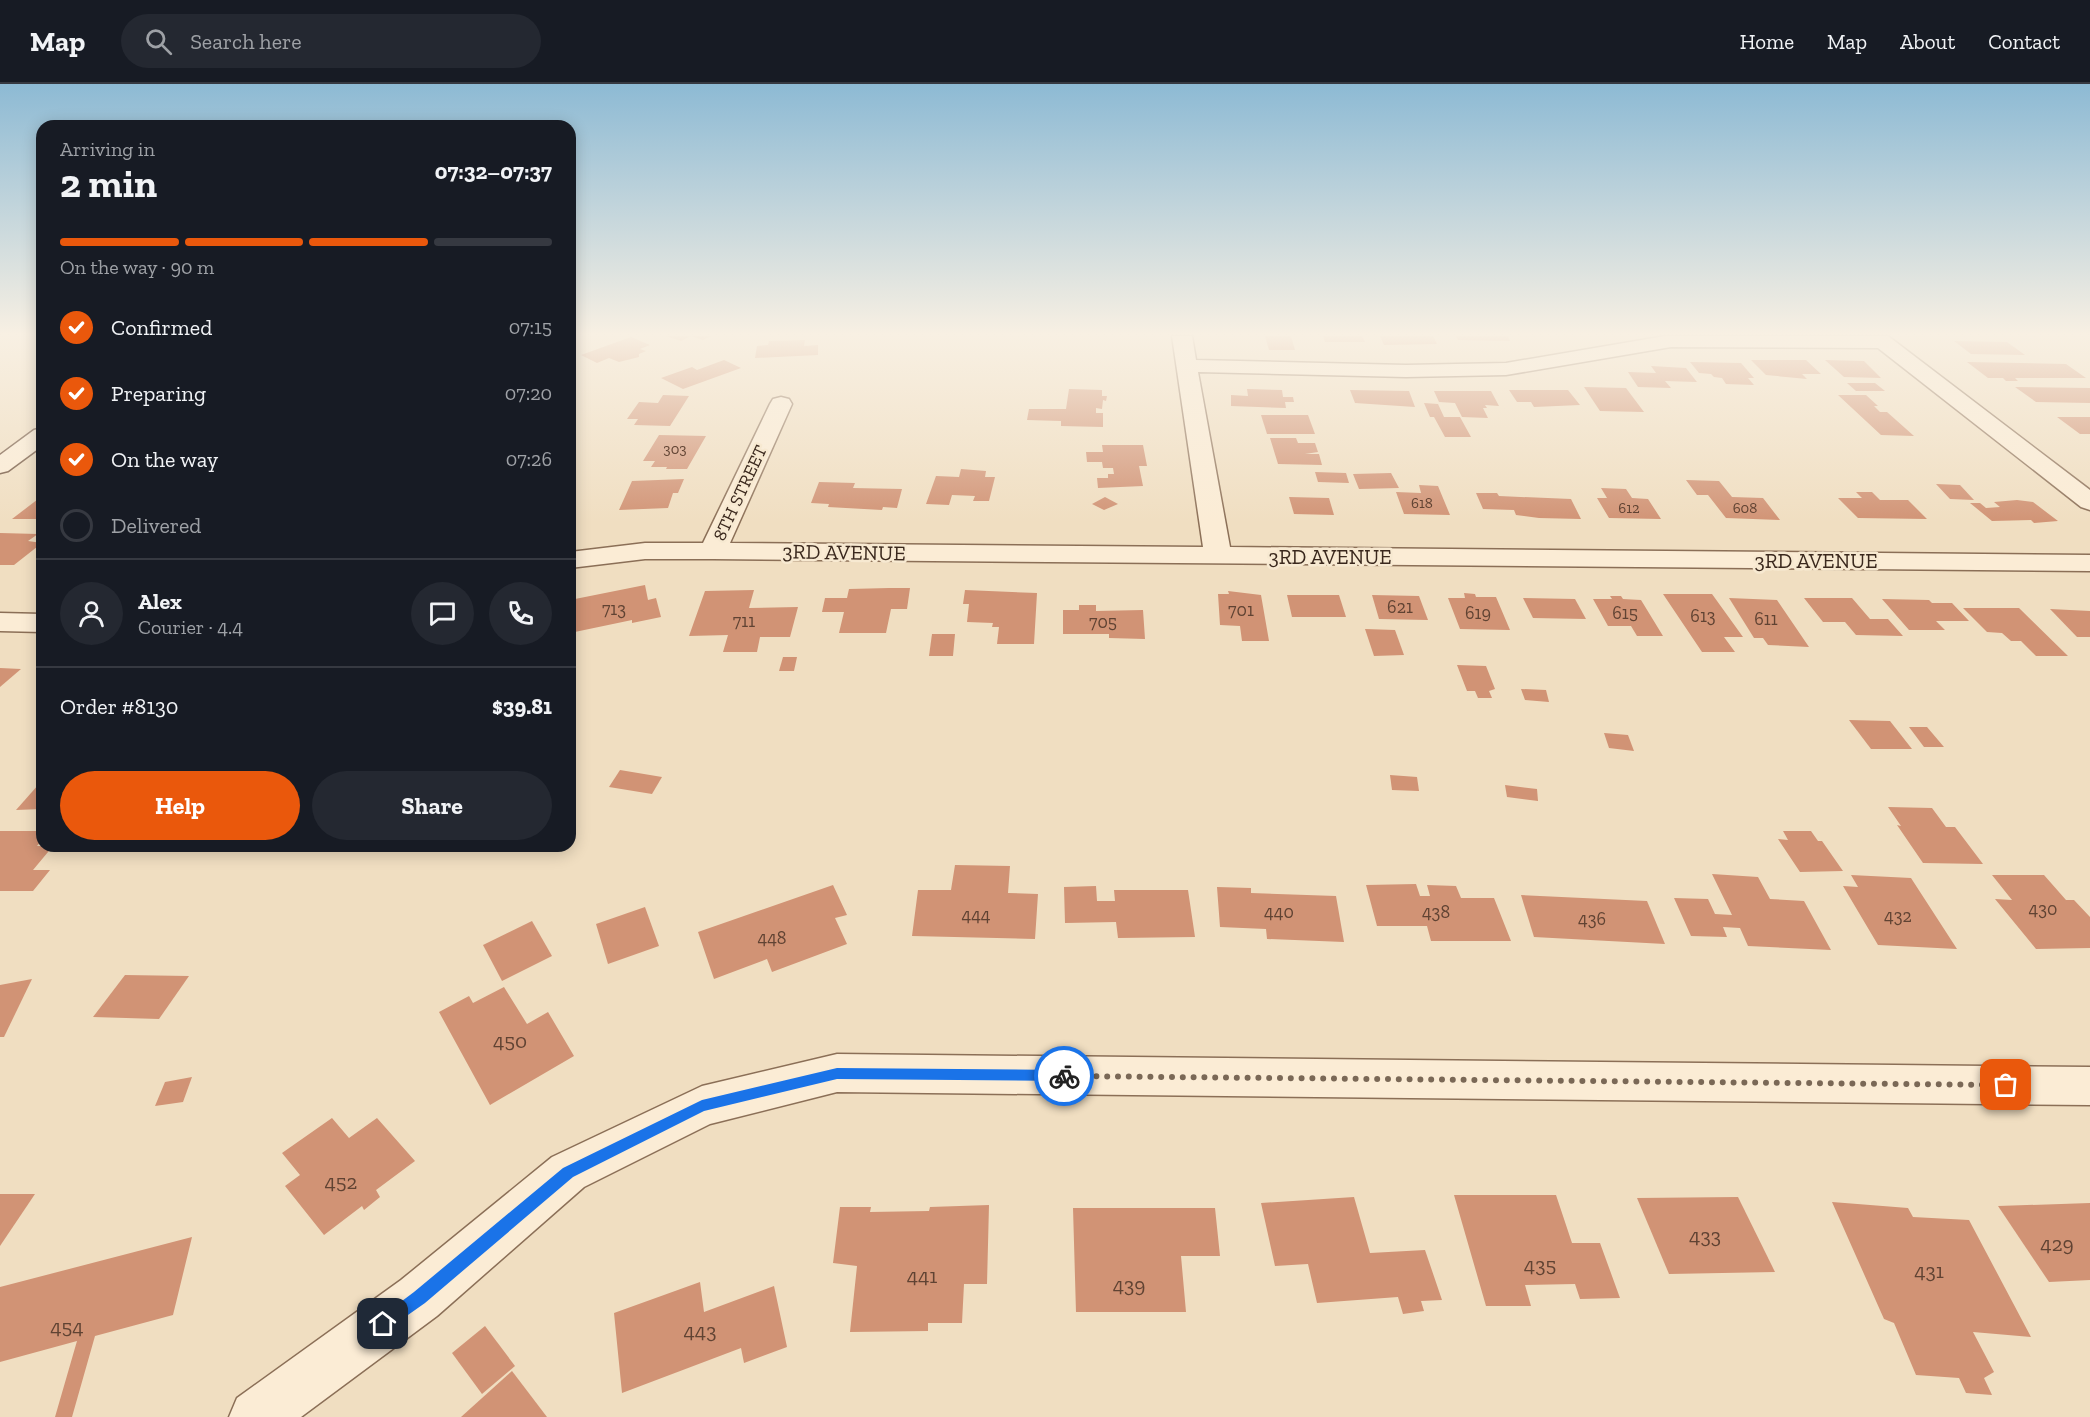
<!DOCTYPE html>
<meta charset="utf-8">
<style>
:root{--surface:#171b24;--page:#242831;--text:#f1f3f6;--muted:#9ea1a6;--line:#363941;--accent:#ea580c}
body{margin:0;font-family:"Zilla Slab",serif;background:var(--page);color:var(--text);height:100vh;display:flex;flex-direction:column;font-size:22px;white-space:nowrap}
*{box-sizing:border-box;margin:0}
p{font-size:20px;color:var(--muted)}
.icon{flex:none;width:33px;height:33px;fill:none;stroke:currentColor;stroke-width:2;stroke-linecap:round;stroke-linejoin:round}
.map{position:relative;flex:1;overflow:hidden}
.panel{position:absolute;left:36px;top:36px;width:540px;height:732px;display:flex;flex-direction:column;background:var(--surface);border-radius:18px;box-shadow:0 3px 15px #0003}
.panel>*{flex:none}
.pin{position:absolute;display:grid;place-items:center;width:51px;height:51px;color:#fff;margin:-26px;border-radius:12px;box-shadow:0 3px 9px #0006}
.courier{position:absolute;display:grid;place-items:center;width:60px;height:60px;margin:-30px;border:4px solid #1a73e8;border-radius:50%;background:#fff;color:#222;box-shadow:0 2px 8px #0007}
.overview em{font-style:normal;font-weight:800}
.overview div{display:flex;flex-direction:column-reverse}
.overview{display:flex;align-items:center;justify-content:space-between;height:102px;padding:0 24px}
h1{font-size:39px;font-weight:800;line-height:45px}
.bar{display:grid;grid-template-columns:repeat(4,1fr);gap:9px 6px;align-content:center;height:72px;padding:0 24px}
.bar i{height:8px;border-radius:4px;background:var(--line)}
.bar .current{background:var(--accent)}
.bar p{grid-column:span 4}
.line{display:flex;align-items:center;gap:15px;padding:0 24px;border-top:2px solid var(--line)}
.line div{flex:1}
.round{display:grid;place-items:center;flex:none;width:63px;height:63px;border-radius:32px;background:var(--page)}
ol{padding:0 24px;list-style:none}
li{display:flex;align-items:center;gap:18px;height:66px}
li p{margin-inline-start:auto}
li .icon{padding:6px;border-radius:50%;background:var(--accent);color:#fff;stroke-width:4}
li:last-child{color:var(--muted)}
li i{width:33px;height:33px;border:3px solid var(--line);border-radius:50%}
.action{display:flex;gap:12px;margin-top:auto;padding:12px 24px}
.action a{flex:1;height:69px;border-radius:36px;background:var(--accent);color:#fff;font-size:24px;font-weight:800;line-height:69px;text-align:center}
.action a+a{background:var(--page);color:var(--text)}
header{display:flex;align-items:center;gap:36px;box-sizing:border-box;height:84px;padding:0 30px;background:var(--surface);border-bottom:2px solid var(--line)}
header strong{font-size:28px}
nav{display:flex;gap:33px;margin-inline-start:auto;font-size:21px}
.search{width:420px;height:54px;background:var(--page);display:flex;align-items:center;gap:15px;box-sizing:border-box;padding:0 21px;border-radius:33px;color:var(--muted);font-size:22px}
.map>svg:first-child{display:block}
</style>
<header>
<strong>Map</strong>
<div class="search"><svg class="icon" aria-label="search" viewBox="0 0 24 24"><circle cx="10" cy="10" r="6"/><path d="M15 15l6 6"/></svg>Search here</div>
<nav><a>Home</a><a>Map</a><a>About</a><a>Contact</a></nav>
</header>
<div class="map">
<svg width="2090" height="1333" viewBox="0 0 2090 1333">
<rect width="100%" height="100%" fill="#f0dec1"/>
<!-- building -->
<g fill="#d19375">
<path d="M 666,252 L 711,252 L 703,256 L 691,252 L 681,257 Z"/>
<path d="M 1265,252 L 1291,252 L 1295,266 L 1269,266 Z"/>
<path d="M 1323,252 L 1362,252 L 1365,258 L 1325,258 Z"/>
<path d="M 1380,252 L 1433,252 L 1437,260 L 1384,261 Z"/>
<path d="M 1456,252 L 1508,252 L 1510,257 L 1458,256 Z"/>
<path d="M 631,253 L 650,261 L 640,265 L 646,267 L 639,270 L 639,273 L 619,278 L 609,274 L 597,279 L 581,271 Z"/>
<path d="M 805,256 L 804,262 L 818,261 L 818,271 L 755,274 L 757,262 L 768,261 L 769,257 Z"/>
<path d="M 1954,257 L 2007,258 L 2025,271 L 1971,270 Z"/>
<path d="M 724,276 L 741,284 L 683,305 L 661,294 L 692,283 L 697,286 Z"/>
<path d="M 1751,276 L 1806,276 L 1821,290 L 1802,290 L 1807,295 L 1766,291 Z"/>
<path d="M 1825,276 L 1864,277 L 1881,294 L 1844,293 Z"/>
<path d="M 1690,278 L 1741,279 L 1754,294 L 1748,294 L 1754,301 L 1726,300 L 1722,294 L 1714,293 L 1711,290 L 1699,289 Z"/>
<path d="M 1967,278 L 2066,280 L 2086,294 L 2015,294 L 2018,297 L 2006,297 L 2003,294 L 1988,294 Z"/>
<path d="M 1651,282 L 1686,284 L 1697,298 L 1665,297 L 1671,304 L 1638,303 L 1628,288 L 1656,289 Z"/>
<path d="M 1847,299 L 1875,299 L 1885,307 L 1856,307 Z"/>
<path d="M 1584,303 L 1626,304 L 1644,328 L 1600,327 Z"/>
<path d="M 2015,303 L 2090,304 L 2090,319 L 2036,318 Z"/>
<path d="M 1069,305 L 1102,306 L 1102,312 L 1107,312 L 1106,317 L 1103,316 L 1102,325 L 1096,324 L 1096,329 L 1103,329 L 1103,343 L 1061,342 L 1061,337 L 1027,336 L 1029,325 L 1066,325 Z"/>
<path d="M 1247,305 L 1282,306 L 1283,313 L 1293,313 L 1294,318 L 1285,318 L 1286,324 L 1231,322 L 1231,311 L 1248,312 Z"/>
<path d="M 1350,306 L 1409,307 L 1415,323 L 1355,319 Z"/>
<path d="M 1509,306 L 1568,306 L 1580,321 L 1534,323 L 1531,318 L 1517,318 Z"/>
<path d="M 1434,307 L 1491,307 L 1499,322 L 1485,321 L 1487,324 L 1483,324 L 1488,334 L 1462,333 L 1455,319 L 1439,318 Z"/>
<path d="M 663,311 L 689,312 L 670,342 L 634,341 L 638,335 L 627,335 L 639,318 L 658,319 Z"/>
<path d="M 1838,311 L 1866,311 L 1878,322 L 1874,322 L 1880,328 L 1887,328 L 1914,352 L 1881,351 Z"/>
<path d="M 1424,319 L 1438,320 L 1444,333 L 1460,333 L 1471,353 L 1445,353 L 1434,333 L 1430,333 Z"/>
<path d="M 1261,331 L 1308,331 L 1315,350 L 1267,350 Z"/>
<path d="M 2057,333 L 2090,333 L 2090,350 L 2080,350 Z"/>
<path d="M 659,351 L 706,352 L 687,385 L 666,385 L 667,383 L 651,383 L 655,377 L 643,377 Z"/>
<path d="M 1270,354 L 1296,354 L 1298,359 L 1315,359 L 1318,368 L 1305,370 L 1319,370 L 1322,381 L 1278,380 Z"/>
<path d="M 1102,361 L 1143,361 L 1147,382 L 1139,382 L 1143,402 L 1098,404 L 1097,394 L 1108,394 L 1108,390 L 1114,390 L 1113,384 L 1103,384 L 1102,378 L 1087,378 L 1086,368 L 1103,368 Z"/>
<path d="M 961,385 L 986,387 L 985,393 L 995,393 L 989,417 L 973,417 L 975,412 L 952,411 L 949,421 L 926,420 L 936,392 L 959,393 Z"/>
<path d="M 1315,388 L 1346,389 L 1349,399 L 1318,398 Z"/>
<path d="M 1391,389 L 1399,404 L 1359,405 L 1353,390 Z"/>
<path d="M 684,395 L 678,409 L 673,409 L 668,424 L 619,426 L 632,397 Z"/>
<path d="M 1686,396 L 1719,397 L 1732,413 L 1763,414 L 1780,436 L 1726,434 L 1708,411 L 1697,411 Z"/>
<path d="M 819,398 L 855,399 L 853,404 L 902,405 L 897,424 L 883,423 L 882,426 L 828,423 L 829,420 L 811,419 Z"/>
<path d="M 1936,400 L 1960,401 L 1974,416 L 1950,415 Z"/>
<path d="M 1419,401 L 1438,402 L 1450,431 L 1404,430 L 1396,408 L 1421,409 Z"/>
<path d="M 1601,404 L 1626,405 L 1632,414 L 1648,415 L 1661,435 L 1609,434 L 1597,414 L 1607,414 Z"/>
<path d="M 1856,408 L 1872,408 L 1880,416 L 1908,416 L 1927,435 L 1858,434 L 1838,414 L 1862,414 Z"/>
<path d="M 1476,409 L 1497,409 L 1499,412 L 1571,415 L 1581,435 L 1539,434 L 1516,431 L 1514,426 L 1483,425 Z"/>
<path d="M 42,412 L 42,435 L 12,435 Z"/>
<path d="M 1105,413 L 1118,420 L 1104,426 L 1092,420 Z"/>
<path d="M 1289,413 L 1329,414 L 1334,431 L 1294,430 Z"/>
<path d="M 2017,416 L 2033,418 L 2058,437 L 2034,439 L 2031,436 L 1992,437 L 1970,419 L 1980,419 L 1986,424 L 2000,423 L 1994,418 Z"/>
<path d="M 0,449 L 38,450 L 28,457 L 42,459 L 14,481 L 0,481 Z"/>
<path d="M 645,501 L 648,516 L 656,514 L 661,533 L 632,539 L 632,536 L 570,549 L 570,516 Z"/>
<path d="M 889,504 L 910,504 L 907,525 L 891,525 L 886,549 L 839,549 L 844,528 L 822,528 L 825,514 L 847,514 L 849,505 Z"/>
<path d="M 754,506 L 749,524 L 798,523 L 790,553 L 760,553 L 757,568 L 723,568 L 728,551 L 689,552 L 705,507 Z"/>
<path d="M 965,506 L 1037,509 L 1034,560 L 997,560 L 999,543 L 992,543 L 993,539 L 967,538 L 969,520 L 963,520 Z"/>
<path d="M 1228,507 L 1261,511 L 1269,557 L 1242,557 L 1240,542 L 1220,541 L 1218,510 L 1229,510 Z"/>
<path d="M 1464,509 L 1475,510 L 1476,513 L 1496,513 L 1510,546 L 1460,545 L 1448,514 L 1465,514 Z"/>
<path d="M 1663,510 L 1712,510 L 1743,553 L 1724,553 L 1735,568 L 1702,568 Z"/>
<path d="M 1287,511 L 1339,511 L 1346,533 L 1292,533 Z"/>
<path d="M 1372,511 L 1419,512 L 1428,536 L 1379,535 Z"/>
<path d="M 1610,512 L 1621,512 L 1623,515 L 1641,516 L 1663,552 L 1637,552 L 1631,542 L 1608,542 L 1593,515 L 1612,515 Z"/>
<path d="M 1523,514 L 1575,515 L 1586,535 L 1533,534 Z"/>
<path d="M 1729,514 L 1777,516 L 1809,563 L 1768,561 L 1763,554 L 1754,554 Z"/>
<path d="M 1804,514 L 1852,514 L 1870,535 L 1888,535 L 1903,552 L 1856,551 L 1845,538 L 1823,538 Z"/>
<path d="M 1882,515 L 1929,516 L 1932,519 L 1952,519 L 1969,537 L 1936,537 L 1945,546 L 1909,546 Z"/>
<path d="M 1079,521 L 1096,521 L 1096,527 L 1143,526 L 1145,555 L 1109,554 L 1109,550 L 1063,550 L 1063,526 L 1079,526 Z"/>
<path d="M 1963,524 L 2019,524 L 2068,572 L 2036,572 L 2021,557 L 2011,557 L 2002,549 L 1987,548 Z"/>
<path d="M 2050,525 L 2090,527 L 2090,553 L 2077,553 Z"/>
<path d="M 1365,545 L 1395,546 L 1404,571 L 1374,572 Z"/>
<path d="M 932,550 L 955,550 L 953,572 L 929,572 Z"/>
<path d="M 783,573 L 797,573 L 794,587 L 779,587 Z"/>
<path d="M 1457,581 L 1486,582 L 1495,605 L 1489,607 L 1492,614 L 1478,614 L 1475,607 L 1467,607 Z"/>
<path d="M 0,584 L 21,585 L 0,603 Z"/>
<path d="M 1521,605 L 1546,606 L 1549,618 L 1525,616 Z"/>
<path d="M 1849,636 L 1890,637 L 1912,665 L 1871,665 Z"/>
<path d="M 1909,643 L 1927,643 L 1944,663 L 1924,663 Z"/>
<path d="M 1604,649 L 1628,651 L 1634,667 L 1609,664 Z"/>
<path d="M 620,686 L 662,693 L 652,710 L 609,703 Z"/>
<path d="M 1390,691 L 1417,693 L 1419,707 L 1392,706 Z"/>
<path d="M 39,700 L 42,700 L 42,725 L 16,726 Z"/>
<path d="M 1505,701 L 1537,705 L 1538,717 L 1507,713 Z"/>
<path d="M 1888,723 L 1932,724 L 1946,743 L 1955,743 L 1983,780 L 1923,779 L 1897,741 L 1901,742 Z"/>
<path d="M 0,747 L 42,747 L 42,756 L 37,762 L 53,762 L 33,786 L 50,786 L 33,807 L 0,807 Z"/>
<path d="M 1783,747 L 1811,747 L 1818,757 L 1822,757 L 1843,787 L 1800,788 L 1778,755 L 1788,756 Z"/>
<path d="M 955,781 L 1010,782 L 1008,809 L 1038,810 L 1035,855 L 912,852 L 918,806 L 951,806 Z"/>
<path d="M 1712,790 L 1758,793 L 1770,815 L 1804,817 L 1831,866 L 1748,862 L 1740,844 L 1723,843 L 1727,853 L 1691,852 L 1674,814 L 1708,815 L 1715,830 L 1732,831 Z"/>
<path d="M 1851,791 L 1911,794 L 1957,865 L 1878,861 L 1843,802 L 1858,803 Z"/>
<path d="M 1992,791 L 2044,791 L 2066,816 L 2074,816 L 2090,833 L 2090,864 L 2036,865 L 1995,815 L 2012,816 Z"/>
<path d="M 1416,800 L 1420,812 L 1430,812 L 1427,801 L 1456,802 L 1461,814 L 1494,814 L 1511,857 L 1431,857 L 1427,842 L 1377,842 L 1366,801 Z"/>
<path d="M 833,801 L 847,831 L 835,834 L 847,860 L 772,888 L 767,875 L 714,895 L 698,848 Z"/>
<path d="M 1096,802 L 1097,817 L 1115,817 L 1114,806 L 1188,806 L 1195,853 L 1118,854 L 1116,838 L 1065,839 L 1064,803 Z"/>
<path d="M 1217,803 L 1251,804 L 1251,809 L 1336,812 L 1344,858 L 1267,855 L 1266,845 L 1220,843 Z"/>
<path d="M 1521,811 L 1647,817 L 1665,860 L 1534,853 Z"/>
<path d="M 645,823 L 659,862 L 608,880 L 596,840 Z"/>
<path d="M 532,837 L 552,872 L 502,897 L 483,861 Z"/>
<path d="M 125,891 L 189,892 L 159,935 L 93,933 Z"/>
<path d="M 32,895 L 4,953 L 0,953 L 0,901 Z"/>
<path d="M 504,903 L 527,940 L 548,928 L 574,972 L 490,1021 L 439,928 L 469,912 L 473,919 Z"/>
<path d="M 192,993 L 183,1018 L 155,1022 L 165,998 Z"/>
<path d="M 332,1034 L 349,1054 L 377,1034 L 415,1077 L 376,1106 L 380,1113 L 364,1126 L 362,1122 L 324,1151 L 285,1102 L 300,1091 L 282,1069 Z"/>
<path d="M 0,1110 L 35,1110 L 0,1162 Z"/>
<path d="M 1454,1111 L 1556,1111 L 1572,1159 L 1600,1159 L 1620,1214 L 1580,1215 L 1575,1200 L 1525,1201 L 1531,1222 L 1486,1222 Z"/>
<path d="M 1354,1113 L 1370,1169 L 1425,1166 L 1442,1216 L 1421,1217 L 1424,1227 L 1403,1230 L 1398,1213 L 1317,1219 L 1308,1180 L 1275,1182 L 1261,1119 Z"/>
<path d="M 1738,1113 L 1775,1188 L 1669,1190 L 1637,1114 Z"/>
<path d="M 1832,1118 L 1908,1124 L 1913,1133 L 1969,1136 L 2031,1253 L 1973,1248 L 1994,1288 L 1984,1294 L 1992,1311 L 1966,1309 L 1959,1294 L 1916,1291 L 1894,1239 L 1884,1235 Z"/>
<path d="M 2090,1119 L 2090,1196 L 2049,1198 L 1998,1122 Z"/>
<path d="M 989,1121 L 987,1200 L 964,1200 L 962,1239 L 928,1239 L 928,1247 L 850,1248 L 857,1182 L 833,1179 L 840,1123 L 871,1123 L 870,1128 L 929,1127 L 930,1123 Z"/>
<path d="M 1073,1124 L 1215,1124 L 1220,1172 L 1181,1172 L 1186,1228 L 1076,1228 Z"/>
<path d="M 192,1153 L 173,1231 L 95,1252 L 72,1333 L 55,1333 L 77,1257 L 0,1278 L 0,1203 Z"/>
<path d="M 700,1198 L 704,1228 L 774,1202 L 787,1263 L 744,1279 L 741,1264 L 622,1309 L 614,1229 Z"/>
<path d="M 485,1242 L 515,1282 L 482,1310 L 452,1269 Z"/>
<path d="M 512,1287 L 547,1333 L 461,1333 Z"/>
</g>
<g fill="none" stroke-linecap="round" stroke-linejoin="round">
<!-- street casing -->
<g stroke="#8b6f57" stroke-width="3">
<g id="street">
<path d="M 1172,252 L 1192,252 L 1196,276 L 1406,281 L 1506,279 L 1665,252 L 1888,252 L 2090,406 L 2090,426 L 2081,423 L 1878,264 L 1671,263 L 1506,291 L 1406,293 L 1198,288 L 1230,463 L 2090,471 L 2090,487 L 713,475 L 645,475 L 570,484 L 570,468 L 645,459 L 703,459 L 770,320 L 773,315 L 781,313 L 789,315 L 792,320 L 730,459 L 1203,463 Z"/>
<path d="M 0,529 L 42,530 L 42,548 L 0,547 Z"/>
<path d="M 837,970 L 2090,983 L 2090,1021 L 837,1008 L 710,1040 L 584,1103 L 437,1232 L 301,1333 L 229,1333 L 237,1314 L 401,1196 L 552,1073 L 702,1002 Z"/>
</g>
</g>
<!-- secondary casing -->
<g stroke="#6d503b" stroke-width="3">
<path id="secondary" d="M 42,344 L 42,362 L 8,387 L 0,389 L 0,371 L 34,346 Z"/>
</g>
<!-- street -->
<use href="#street" fill="#fbecd5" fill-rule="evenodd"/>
<!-- secondary -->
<use href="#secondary" fill="#fbecd5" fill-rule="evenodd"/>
</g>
<!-- sky -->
<linearGradient id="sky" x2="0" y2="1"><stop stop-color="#8dbad4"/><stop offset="0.57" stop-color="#f8f0e3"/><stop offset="1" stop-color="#f8f0e3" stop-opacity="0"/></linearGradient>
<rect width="2090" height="439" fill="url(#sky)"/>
<!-- route -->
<path fill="#1a73e8" d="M 837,984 L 1064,986 L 1071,992 L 1064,997 L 837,995 L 704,1027 L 573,1093 L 425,1219 L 388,1245 L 383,1248 L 378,1245 L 375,1240 L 378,1235 L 414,1208 L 563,1084 L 702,1016 Z"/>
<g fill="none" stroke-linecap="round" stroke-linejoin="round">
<!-- done -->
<path stroke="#7a6856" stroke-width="6" stroke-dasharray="0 10.8" d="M 1064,992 L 2006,1001"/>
</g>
<g text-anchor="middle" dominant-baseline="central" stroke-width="5" stroke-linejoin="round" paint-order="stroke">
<!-- far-number labels -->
<g font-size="15" fill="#604333">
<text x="675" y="365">303</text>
<text x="1422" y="419">618</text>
<text x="1629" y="424">612</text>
<text x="1745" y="424">608</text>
</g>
<!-- far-street labels -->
<g font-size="18" fill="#3a281d" stroke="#f7e9d1">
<text transform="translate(740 409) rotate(-65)">8TH STREET</text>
</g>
<!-- number labels -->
<g font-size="18" fill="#604333">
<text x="1400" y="523">621</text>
<text x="614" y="525">713</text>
<text x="1241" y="526">701</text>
<text x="1478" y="529">619</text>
<text x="1625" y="529">615</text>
<text x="1703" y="532">613</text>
<text x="1766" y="535">611</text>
<text x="744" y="537">711</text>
<text x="1103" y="538">705</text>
<text x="2043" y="825">430</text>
<text x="1279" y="828">440</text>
<text x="1436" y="828">438</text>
<text x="976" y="831">444</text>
<text x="1898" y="832">432</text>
<text x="1592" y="835">436</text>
<text x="772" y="854">448</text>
</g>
<!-- street labels -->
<g font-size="21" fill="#3a281d" stroke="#f7e9d1">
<text transform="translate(844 468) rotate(1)">3RD AVENUE</text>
<text x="1330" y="472">3RD AVENUE</text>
<text x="1816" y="476">3RD AVENUE</text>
</g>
<!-- near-number labels -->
<g font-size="21" fill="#604333">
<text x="510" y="956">450</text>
<text x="341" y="1097">452</text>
<text x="1705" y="1151">433</text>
<text x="2057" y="1159">429</text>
<text x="1540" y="1180">435</text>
<text x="1929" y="1186">431</text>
<text x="922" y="1191">441</text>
<text x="1129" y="1200">439</text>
<text x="67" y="1242">454</text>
<text x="700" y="1246">443</text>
</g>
</g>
</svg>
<div class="pin" style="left:2006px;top:1001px;background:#ea580c"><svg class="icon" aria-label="bag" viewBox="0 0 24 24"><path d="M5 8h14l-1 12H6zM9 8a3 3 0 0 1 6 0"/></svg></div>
<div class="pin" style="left:383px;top:1240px;background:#1f2937"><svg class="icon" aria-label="home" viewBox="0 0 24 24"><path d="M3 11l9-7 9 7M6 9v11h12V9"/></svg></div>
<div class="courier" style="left:1064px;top:992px"><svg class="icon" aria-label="bike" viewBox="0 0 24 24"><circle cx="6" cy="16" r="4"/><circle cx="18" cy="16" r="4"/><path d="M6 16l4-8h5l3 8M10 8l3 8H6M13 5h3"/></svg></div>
<section class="panel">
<div class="overview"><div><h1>2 min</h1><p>Arriving in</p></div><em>07:32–07:37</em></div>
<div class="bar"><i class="current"></i><i class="current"></i><i class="current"></i><i></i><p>On the way · 90 m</p></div>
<ol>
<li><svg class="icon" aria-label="check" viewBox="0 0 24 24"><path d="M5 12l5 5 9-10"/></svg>Confirmed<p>07:15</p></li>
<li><svg class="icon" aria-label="check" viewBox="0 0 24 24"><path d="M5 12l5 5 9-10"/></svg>Preparing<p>07:20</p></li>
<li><svg class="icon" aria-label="check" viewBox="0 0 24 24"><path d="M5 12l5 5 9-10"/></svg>On the way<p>07:26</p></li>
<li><i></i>Delivered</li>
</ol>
<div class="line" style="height:108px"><a class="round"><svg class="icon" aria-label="person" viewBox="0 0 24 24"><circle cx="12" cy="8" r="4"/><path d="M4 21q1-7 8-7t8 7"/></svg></a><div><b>Alex</b><p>Courier · 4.4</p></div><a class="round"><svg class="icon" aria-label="chat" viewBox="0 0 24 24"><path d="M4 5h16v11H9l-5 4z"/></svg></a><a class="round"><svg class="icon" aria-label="phone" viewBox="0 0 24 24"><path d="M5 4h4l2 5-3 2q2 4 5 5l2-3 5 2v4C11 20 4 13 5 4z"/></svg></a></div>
<div class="line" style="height:78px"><div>Order #8130</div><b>$39.81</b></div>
<div class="action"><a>Help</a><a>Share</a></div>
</section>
</div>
